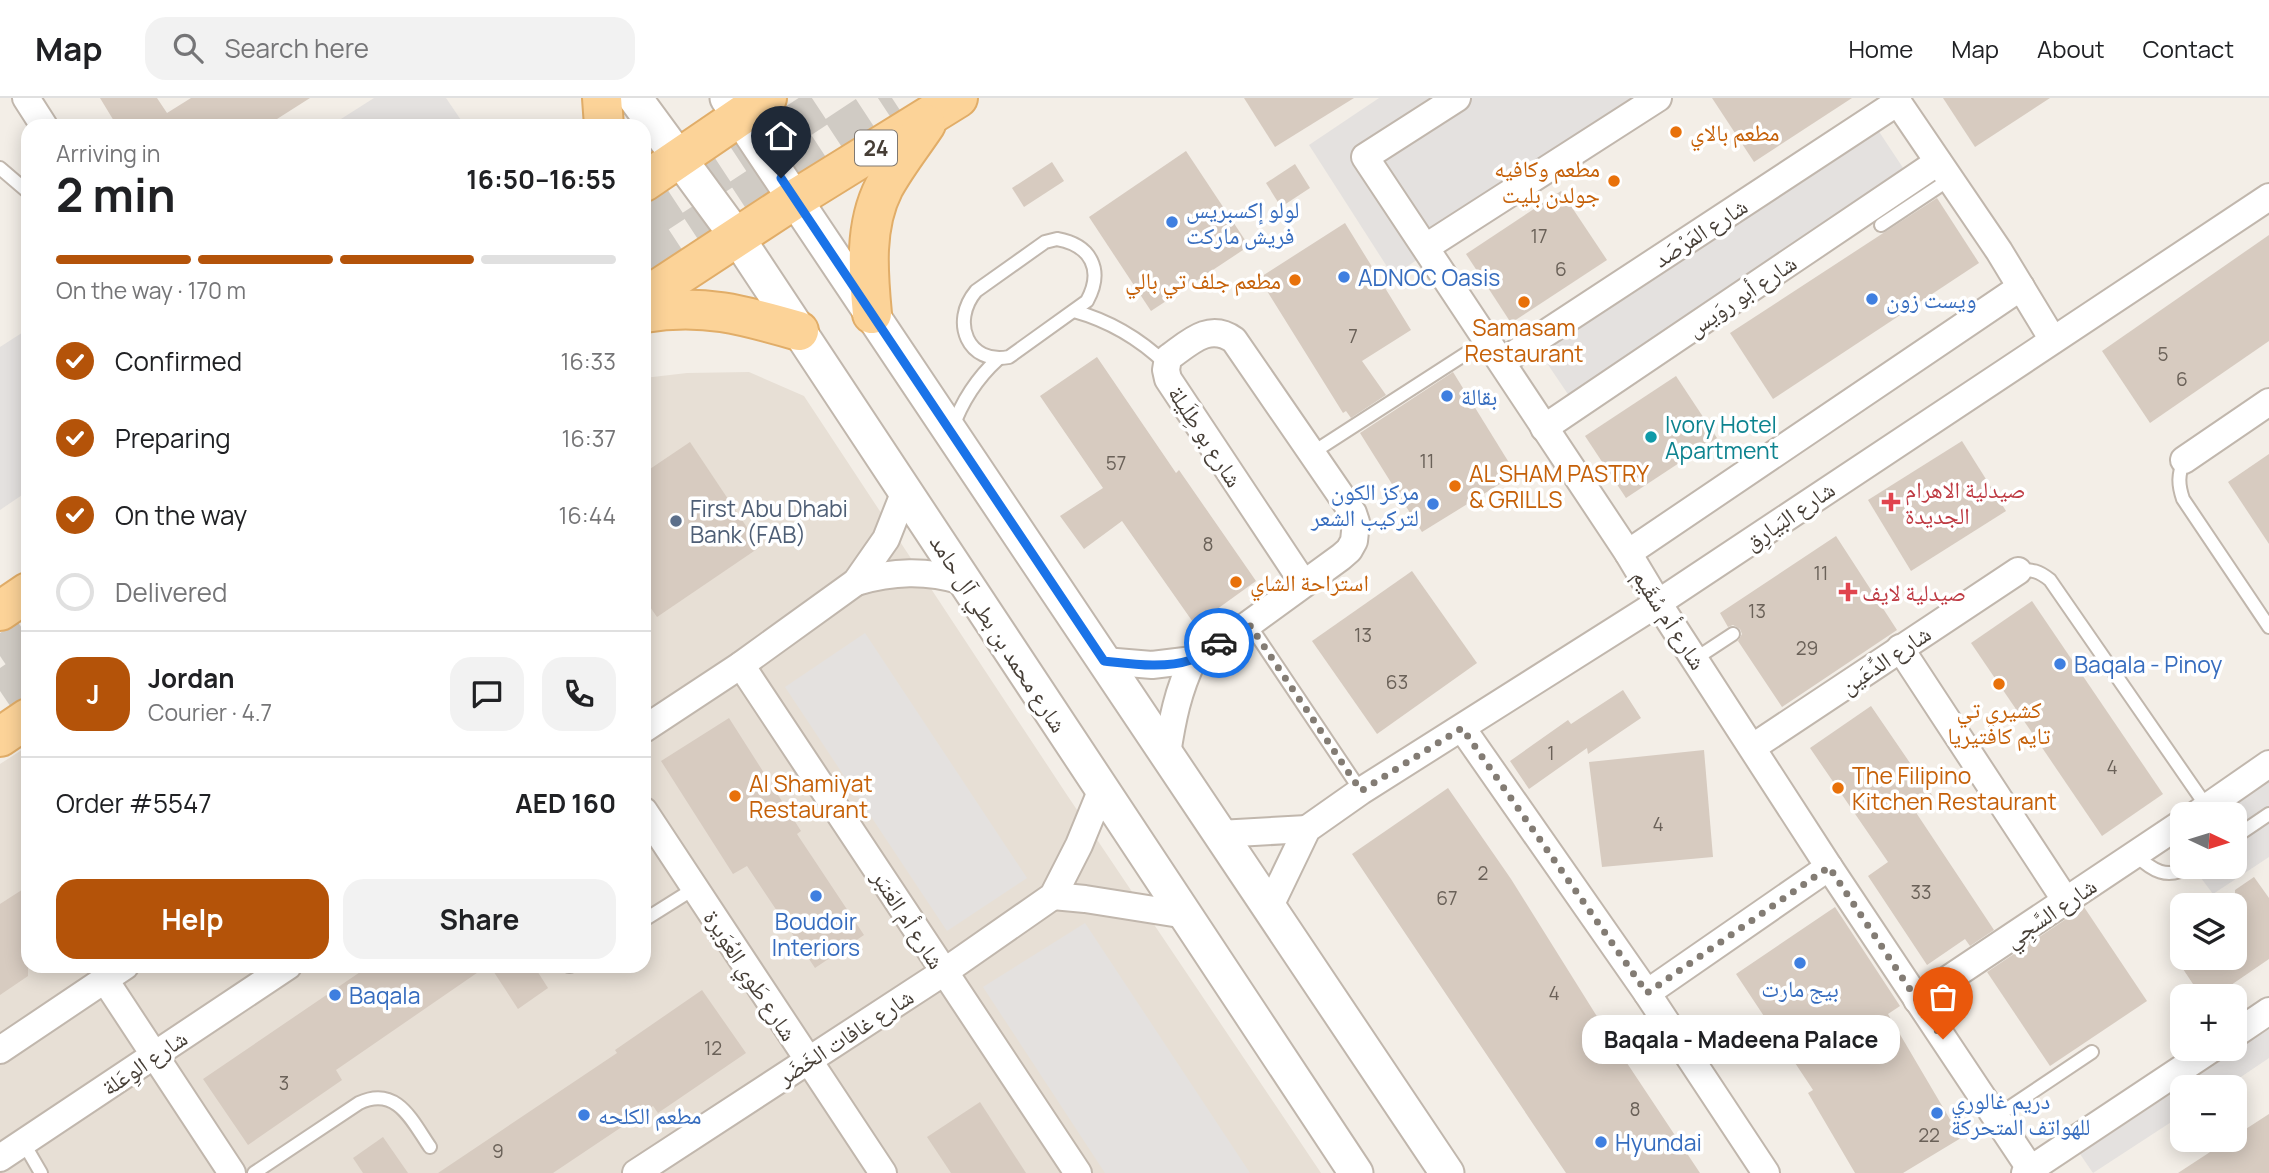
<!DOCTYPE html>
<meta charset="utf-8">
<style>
:root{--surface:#fff;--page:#f2f2f2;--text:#202124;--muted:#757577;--line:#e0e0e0;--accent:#b45309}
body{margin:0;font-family:Manrope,"Noto Naskh Arabic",sans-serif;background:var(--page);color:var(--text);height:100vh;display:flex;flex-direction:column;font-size:26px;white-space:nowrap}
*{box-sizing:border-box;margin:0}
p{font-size:23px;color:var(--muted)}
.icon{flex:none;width:38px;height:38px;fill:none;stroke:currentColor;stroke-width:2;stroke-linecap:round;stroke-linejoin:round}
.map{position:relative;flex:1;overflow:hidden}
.drawer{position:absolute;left:21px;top:21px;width:630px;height:854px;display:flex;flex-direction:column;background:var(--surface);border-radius:21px;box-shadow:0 4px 18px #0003}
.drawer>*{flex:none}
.needle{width:46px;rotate:94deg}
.fabs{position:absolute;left:2170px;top:704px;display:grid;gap:14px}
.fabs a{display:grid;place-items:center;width:77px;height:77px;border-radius:14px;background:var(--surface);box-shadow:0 4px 18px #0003;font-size:35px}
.pin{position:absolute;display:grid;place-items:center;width:60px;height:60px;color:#fff;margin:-72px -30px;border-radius:50% 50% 50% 0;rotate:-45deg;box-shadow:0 0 7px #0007}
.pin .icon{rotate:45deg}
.courier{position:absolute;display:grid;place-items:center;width:70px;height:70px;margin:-35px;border:5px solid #1a73e8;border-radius:50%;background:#fff;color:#222;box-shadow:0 2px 9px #0007}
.bubble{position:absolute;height:49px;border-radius:21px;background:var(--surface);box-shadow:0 4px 18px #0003;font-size:23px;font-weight:700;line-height:49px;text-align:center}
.overview em{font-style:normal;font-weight:700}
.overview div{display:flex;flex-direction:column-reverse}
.overview{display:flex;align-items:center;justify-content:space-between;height:119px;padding:0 35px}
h1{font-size:46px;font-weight:700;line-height:52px}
.bar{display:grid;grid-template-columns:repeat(4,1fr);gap:10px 7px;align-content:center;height:84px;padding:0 35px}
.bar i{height:9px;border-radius:5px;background:var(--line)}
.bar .active{background:var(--accent)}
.bar p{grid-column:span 4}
.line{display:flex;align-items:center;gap:18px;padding:0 35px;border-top:2px solid var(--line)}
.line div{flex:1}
.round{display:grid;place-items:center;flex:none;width:74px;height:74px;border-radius:21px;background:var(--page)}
ol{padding:0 35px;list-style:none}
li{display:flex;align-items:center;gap:21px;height:77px}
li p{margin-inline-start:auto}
li .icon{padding:7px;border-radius:50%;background:var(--accent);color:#fff;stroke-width:4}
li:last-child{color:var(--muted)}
li i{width:38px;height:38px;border:4px solid var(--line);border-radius:50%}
.button{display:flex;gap:14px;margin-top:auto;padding:14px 35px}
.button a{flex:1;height:80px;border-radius:21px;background:var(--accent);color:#fff;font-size:28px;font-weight:700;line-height:80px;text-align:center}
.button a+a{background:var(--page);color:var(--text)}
header{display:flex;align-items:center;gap:42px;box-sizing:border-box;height:98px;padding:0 35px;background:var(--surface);border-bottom:2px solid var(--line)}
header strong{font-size:33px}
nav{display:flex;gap:38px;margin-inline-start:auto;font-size:24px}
.search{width:490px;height:63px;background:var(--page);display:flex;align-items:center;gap:18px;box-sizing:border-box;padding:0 24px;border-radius:21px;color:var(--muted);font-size:26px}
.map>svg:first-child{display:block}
</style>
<header>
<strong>Map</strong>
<div class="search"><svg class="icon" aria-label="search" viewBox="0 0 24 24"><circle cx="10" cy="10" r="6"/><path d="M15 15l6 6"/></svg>Search here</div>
<nav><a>Home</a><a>Map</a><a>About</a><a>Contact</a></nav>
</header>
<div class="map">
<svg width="2269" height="1075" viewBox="0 0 2269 1075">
<rect width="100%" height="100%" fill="#f3eee7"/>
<!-- residential -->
<path fill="#e7dfd5" d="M 749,274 L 804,298 L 1067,697 L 1321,1075 L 0,1075 L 0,666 L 28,648 L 28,868 L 644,868 L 644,280 L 687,275 Z"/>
<!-- parking -->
<g fill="#e4e1df">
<path d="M 374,0 L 446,0 L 465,28 L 330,28 Z"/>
<path d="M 1379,0 L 1657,0 L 1393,178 L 1309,47 Z"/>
<path d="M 1872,23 L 1915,88 L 1580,314 L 1536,249 Z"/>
<path d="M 28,231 L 28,393 L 0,412 L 0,249 Z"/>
<path d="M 865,535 L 1027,780 L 947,833 L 785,589 Z"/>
<path d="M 2269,683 L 2269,759 L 2213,796 L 2192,768 L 2235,768 L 2235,716 L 2220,716 Z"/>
<path d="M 1085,825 L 1250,1075 L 1105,1075 L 983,889 Z"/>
<path d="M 2269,931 L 2269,960 L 2226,989 L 2182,989 L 2182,1017 L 2093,1075 L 2080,1056 Z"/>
</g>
<!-- building -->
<g fill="#d7cbc0">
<path d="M 100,0 L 157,0 L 167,15 L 191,0 L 310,0 L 266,28 L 117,28 Z"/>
<path d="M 1244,0 L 1354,0 L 1275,49 Z"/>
<path d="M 1712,0 L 1852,0 L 1754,64 Z"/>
<path d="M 1943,0 L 2050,0 L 1975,49 Z"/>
<path d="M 1186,53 L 1249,148 L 1151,213 L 1089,119 Z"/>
<path d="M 1052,64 L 1064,83 L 1024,109 L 1012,90 Z"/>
<path d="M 1295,66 L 1310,90 L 1281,109 L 1266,85 Z"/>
<path d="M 1561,93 L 1607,162 L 1511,225 L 1466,156 Z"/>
<path d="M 1937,100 L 1979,165 L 1773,301 L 1730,235 Z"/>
<path d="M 1345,125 L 1411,232 L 1362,263 L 1386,297 L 1351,320 L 1346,313 L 1343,315 L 1259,180 Z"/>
<path d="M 2269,137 L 2269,243 L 2150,325 L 2102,253 Z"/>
<path d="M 1097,259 L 1176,375 L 1179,372 L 1256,483 L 1195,527 L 1122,423 L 1084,451 L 1060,418 L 1103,390 L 1040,298 Z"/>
<path d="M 1453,274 L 1516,376 L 1422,434 L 1360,335 Z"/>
<path d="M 1676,278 L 1717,340 L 1626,400 L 1585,338 Z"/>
<path d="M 1962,343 L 2006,413 L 1911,473 L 1868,402 Z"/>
<path d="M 690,344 L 760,449 L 657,519 L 644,500 L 644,375 Z"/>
<path d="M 2269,356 L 2269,446 L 2228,384 Z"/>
<path d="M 1836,438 L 1897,532 L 1782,609 L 1738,543 L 1742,536 L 1740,531 L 1733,527 L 1728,529 L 1720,515 Z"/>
<path d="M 1412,473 L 1477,565 L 1377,636 L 1312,543 Z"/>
<path d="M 2032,503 L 2163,696 L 2102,738 L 1971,545 Z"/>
<path d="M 1623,592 L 1641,620 L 1588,656 L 1587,650 L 1529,691 L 1510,663 L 1568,622 L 1571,626 Z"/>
<path d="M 1871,608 L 1934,700 L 1915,713 L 1994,832 L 1970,848 L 1965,841 L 1927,867 L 1868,778 L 1888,764 L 1810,650 Z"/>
<path d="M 729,620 L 801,733 L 797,736 L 864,837 L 815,870 L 747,768 L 733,776 L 661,663 Z"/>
<path d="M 1704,652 L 1713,759 L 1602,769 L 1589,664 Z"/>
<path d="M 1448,690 L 1511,781 L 1613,944 L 1700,1075 L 1566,1075 L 1352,756 Z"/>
<path d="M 2254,779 L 2269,800 L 2269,861 L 2215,898 L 2201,898 L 2175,859 L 2235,859 L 2235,792 Z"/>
<path d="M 28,788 L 28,878 L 0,897 L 0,806 Z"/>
<path d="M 1835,809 L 1900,908 L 1888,916 L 1961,1040 L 1903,1075 L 1855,1075 L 1808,995 L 1813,992 L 1736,876 Z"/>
<path d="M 2084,809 L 2147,903 L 2050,968 L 1987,874 Z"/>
<path d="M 369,868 L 487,868 L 336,972 L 342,982 L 248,1047 L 203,981 Z"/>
<path d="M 490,868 L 534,868 L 548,890 L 518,911 Z"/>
<path d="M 702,892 L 746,955 L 658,1015 L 653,1008 L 553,1075 L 438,1075 L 617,955 L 615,952 Z"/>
<path d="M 980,1004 L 1026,1075 L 951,1075 L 927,1039 Z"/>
<path d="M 2269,1016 L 2269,1075 L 2178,1075 L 2230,1041 L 2235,1041 L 2235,1038 Z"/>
<path d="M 383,1039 L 408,1075 L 363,1075 L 353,1060 Z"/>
</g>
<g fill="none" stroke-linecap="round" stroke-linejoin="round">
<!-- trunk-tunnel -->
<g stroke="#d0cbc4" stroke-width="38" stroke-dasharray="38 19" stroke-linecap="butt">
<path d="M 644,125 L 833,0"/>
<path d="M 644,163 L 892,0"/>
<path d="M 0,558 L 28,539"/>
<path d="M 0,593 L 28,574"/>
</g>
<!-- service casing -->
<g stroke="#c1b7ad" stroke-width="16">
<g id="service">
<path d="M 0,70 L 28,94"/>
<path d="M 1881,127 L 1950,81"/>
<path d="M 1057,141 C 1091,147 1104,172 1087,203 L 1009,259 C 968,267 950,224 976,193 L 1045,144 Z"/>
<path d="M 1074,213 C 1110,223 1139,240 1166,266"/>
<path d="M 952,331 C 962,303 976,281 998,261"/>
<path d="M 1312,355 L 1487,242"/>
<path d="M 2184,362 C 2178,377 2178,386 2183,401 L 2269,529"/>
<path d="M 2018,473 C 2032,471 2039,473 2050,482 L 2207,709"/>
<path d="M 1249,526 L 1361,693"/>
<path d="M 1695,561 L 1733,536"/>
<path d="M 2235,739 L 2269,716"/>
<path d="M 2134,756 C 2152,772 2167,783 2190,768"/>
<path d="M 644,822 L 695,790"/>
<path d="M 569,868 L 570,868"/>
<path d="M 1995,1019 L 2092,954"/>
<path d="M 23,1044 L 41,1075"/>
<path d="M 254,1075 L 359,1005 C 397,987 412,1023 430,1049"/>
</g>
</g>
<!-- minor casing -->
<g stroke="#c1b7ad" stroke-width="30">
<g id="minor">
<path d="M 26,0 L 44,28"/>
<path d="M 1457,0 L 1365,59 L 1628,455 L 1658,505 L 1829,769 L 2033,1075"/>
<path d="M 1895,0 L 1999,153 L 2053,242"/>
<path d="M 1426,149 L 1658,0"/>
<path d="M 1502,264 L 1898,4"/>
<path d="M 1544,330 L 1938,64"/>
<path d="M 2184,362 L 2269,304"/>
<path d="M 1628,455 L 2021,189"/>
<path d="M 856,484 C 893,473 926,472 963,483"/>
<path d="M 1900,550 L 2066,803"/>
<path d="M 1104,563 L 1152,567 L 1193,562 L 1249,526 L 1341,459 L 1349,452 L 1354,443 L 1356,424 L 1353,415 L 1234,242 C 1209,224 1189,245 1168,260 L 1166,272 L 1168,281 L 1304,486"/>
<path d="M 741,567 L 1078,1075"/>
<path d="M 1462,630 L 1647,895 L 1766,1075"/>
<path d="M 644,631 L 741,567 L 856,484 L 886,441 L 905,393"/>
<path d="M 1753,649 L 2018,473"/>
<path d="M 1167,656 C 1172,623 1178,592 1193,562"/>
<path d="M 644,713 L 883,1075"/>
<path d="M 2197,716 L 2269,666"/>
<path d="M 1219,736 L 1307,731"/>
<path d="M 1053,798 L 1085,801 L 1186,817"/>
<path d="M 1269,810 L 1307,731 L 1361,693 L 1658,505 L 2269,99"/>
<path d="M 105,882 L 232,1075"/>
<path d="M 1647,895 L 1829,769"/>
<path d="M 1917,902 L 2182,725"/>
<path d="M 2235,936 L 2269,913"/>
<path d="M 0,952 L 125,868"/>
<path d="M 0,1060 L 288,868"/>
<path d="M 636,1075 L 944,874 L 1053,798 L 1079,747 L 1102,691"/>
<path d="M 2025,1075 L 2213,950"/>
</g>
</g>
<!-- tertiary casing -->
<g stroke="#c1b7ad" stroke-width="37">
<g id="tertiary">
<path d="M 635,0 L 737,139 L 1356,1075"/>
<path d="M 727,0 L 1447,1075"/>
</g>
</g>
<!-- primary casing -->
<g stroke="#e1ad68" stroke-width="42">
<g id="primary">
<path d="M 602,0 L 604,28"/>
<path d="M 644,84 L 767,0"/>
<path d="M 644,200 L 795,101 L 958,0"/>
<path d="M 644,215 C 702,205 744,217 799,233"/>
<path d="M 872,216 C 868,174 864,128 884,89 C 896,67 912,47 926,26"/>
<path d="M 0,513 L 28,494"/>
<path d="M 0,639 L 28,620"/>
</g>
</g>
<!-- service -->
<use href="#service" stroke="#fff" stroke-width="12"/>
<!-- minor -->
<use href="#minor" stroke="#fff" stroke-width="26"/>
<!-- tertiary -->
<use href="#tertiary" stroke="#fff" stroke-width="33"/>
<!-- primary -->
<use href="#primary" stroke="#fcd398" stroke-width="38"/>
</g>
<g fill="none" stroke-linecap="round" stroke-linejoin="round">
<!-- done -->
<path stroke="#837c74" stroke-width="7" stroke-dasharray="0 12.6" d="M 1219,545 L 1249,526 L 1361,693 L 1462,630 L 1647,895 L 1829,769 L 1943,941"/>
<!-- route -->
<path stroke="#1a73e8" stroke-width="9" d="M 781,80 L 1104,563 C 1132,566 1164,571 1191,562 C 1201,559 1211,550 1219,545"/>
</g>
<!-- markers -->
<g fill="#e8710a" stroke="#fff" stroke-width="2.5">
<circle cx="1676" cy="34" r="7"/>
<circle cx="1614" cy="83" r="7"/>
<circle cx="1295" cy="182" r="7"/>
<circle cx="1524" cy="204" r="7"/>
<circle cx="1455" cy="388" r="7"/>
<circle cx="1236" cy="484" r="7"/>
<circle cx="1999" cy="586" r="7"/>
<circle cx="1838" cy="690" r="7"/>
<circle cx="735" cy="698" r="7"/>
</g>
<g fill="#3f7fe0" stroke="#fff" stroke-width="2.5">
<circle cx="1172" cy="124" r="7"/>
<circle cx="1344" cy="179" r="7"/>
<circle cx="1872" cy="201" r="7"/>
<circle cx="1447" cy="298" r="7"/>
<circle cx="1433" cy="406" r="7"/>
<circle cx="2060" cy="566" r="7"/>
<circle cx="816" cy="798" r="7"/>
<circle cx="1800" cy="865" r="7"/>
<circle cx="335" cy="897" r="7"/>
<circle cx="1937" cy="1015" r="7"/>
<circle cx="584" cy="1017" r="7"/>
<circle cx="1601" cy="1044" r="7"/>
</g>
<circle fill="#0f9aa8" stroke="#fff" stroke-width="2.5" cx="1651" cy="339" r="7"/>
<g fill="#e0444e" stroke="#fff" stroke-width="2.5">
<path d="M1887.5 393.5h7v7h7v7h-7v7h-7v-7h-7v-7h7z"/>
<path d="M1844.5 483.5h7v7h7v7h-7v7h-7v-7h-7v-7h7z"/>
</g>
<circle fill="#5c6f8a" stroke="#fff" stroke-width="2.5" cx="676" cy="423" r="7"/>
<g text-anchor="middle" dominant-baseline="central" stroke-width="7" stroke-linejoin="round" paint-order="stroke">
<!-- number labels -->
<g font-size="19" fill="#6a6158">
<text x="1539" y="138">17</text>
<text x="1561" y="171">6</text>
<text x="1353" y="238">7</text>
<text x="2163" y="256">5</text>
<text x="2182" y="281">6</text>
<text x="1427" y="363">11</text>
<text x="1116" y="365">57</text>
<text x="1208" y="446">8</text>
<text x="1821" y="475">11</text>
<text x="1757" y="513">13</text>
<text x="1363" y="537">13</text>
<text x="1807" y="550">29</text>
<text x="1397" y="584">63</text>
<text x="1551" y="655">1</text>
<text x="2112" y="669">4</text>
<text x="1658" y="726">4</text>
<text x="1483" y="775">2</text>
<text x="1921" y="794">33</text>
<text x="1447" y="800">67</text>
<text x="1554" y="895">4</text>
<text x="713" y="950">12</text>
<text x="284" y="985">3</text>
<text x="1635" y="1011">8</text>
<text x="1929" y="1037">22</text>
<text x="498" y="1053">9</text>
</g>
<!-- shield labels -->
<rect fill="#fff" stroke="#7e7872" stroke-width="2" x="855" y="32.5" width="42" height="35" rx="5"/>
<g font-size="21" font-weight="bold" fill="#463e36">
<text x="876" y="50">24</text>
</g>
<!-- food labels -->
<g font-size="23" fill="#c56008" stroke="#fff" text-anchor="start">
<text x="1690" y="34">مطعم بالاي</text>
<text x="1600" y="70" text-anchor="end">مطعم وكافيه<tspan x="1600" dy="26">جولدن بليت</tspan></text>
<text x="1281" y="182" text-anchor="end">مطعم جلف تي بالي</text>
<text x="1524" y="229" text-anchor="middle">Samasam<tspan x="1524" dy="26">Restaurant</tspan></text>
<text x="1469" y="375">AL SHAM PASTRY<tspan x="1469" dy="26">&amp; GRILLS</tspan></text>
<text x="1250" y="484">استراحة الشاي</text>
<text x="1999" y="611" text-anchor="middle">كشيري تي<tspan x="1999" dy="26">تايم كافتيريا</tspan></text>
<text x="1852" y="677">The Filipino<tspan x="1852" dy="26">Kitchen Restaurant</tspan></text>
<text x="749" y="685">Al Shamiyat<tspan x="749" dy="26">Restaurant</tspan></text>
</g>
<!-- shop labels -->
<g font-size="23" fill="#366cbe" stroke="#fff" text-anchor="start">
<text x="1186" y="111">لولو إكسبريس<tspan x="1186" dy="26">فريش ماركت</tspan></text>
<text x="1358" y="179">ADNOC Oasis</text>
<text x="1886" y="201">ويست زون</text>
<text x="1461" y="298">بقالة</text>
<text x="1419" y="393" text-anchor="end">مركز الكون<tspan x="1419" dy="26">لتركيب الشعر</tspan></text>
<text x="2074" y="566">Baqala - Pinoy</text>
<text x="816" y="823" text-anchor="middle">Boudoir<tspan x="816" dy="26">Interiors</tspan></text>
<text x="1800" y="890" text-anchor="middle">بيج مارت</text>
<text x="349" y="897">Baqala</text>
<text x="1951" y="1002">دريم غالوري<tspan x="1951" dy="26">للهواتف المتحركة</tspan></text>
<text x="598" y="1017">مطعم الكلحه</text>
<text x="1615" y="1044">Hyundai</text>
</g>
<!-- street labels -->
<g font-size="23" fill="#463e36" stroke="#fff">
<text transform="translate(1700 134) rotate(-33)">شارع المَرْصَد</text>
<text transform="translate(1741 197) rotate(-34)">شارع أبو روَيس</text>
<text transform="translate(1206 338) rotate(57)">شارع بو طِلَيلة</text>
<text transform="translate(1789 417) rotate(-34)">شارع البَيارِق</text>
<text transform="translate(1670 521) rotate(57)">شارع أم سُقَيم</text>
<text transform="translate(999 535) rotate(57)">شارع محمد بن بطي آل حامد</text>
<text transform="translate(1885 561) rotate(-34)">شارع الدِّعَين</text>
<text transform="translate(2050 814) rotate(-34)">شارع السَّجِي</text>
<text transform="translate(909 821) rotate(57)">شارع أم العَنبَر</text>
<text transform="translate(751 877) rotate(57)">شارع طَوِي العُوَيرة</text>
<text transform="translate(845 938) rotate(-33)">شارع غافات الخَضَر</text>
<text transform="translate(144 964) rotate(-34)">شارع الوِعَلة</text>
</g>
<!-- culture labels -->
<g font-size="23" fill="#0d838f" stroke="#fff" text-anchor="start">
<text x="1665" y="326">Ivory Hotel<tspan x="1665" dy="26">Apartment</tspan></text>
</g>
<!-- health labels -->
<g font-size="23" fill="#be3a42" stroke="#fff" text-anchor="start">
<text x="1905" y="391">صيدلية الاهرام<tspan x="1905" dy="26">الجديدة</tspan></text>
<text x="1862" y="494">صيدلية لايف</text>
</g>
<!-- service labels -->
<g font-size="23" fill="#4e5e75" stroke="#fff" text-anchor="start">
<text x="690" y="410">First Abu Dhabi<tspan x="690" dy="26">Bank (FAB)</tspan></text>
</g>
</g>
</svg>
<div class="fabs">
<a><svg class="needle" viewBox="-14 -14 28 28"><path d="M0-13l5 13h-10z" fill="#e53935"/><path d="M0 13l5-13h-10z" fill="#757577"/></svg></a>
<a><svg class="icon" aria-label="layers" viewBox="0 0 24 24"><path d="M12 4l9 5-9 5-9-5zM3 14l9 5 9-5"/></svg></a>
<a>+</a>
<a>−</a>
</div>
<div class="pin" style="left:1943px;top:941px;background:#ea580c"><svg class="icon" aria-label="bag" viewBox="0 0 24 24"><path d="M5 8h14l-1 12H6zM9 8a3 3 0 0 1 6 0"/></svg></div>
<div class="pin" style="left:781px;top:80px;background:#1f2937"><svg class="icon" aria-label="home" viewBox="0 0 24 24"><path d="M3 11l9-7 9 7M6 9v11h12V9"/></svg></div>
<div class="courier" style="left:1219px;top:545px"><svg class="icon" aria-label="car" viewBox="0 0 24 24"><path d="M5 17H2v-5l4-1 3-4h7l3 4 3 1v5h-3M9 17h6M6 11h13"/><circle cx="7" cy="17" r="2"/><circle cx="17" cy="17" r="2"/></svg></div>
<div class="bubble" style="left:1582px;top:917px;width:318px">Baqala - Madeena Palace</div>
<section class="drawer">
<div class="overview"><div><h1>2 min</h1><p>Arriving in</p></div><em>16:50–16:55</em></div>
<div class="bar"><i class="active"></i><i class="active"></i><i class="active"></i><i></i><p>On the way · 170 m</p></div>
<ol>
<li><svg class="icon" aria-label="check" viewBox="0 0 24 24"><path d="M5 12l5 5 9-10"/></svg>Confirmed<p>16:33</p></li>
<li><svg class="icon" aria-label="check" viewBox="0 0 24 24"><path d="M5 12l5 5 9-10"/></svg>Preparing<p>16:37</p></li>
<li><svg class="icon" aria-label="check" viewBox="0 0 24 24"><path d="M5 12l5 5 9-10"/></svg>On the way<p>16:44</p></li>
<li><i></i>Delivered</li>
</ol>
<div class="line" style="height:126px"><b class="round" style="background:var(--accent);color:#fff">J</b><div><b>Jordan</b><p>Courier · 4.7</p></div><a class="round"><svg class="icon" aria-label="chat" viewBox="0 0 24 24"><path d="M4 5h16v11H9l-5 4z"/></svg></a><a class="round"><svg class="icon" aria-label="phone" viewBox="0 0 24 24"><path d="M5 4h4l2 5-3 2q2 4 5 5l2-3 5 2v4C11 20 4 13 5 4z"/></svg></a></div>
<div class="line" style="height:91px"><div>Order #5547</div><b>AED 160</b></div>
<div class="button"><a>Help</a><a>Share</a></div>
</section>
</div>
